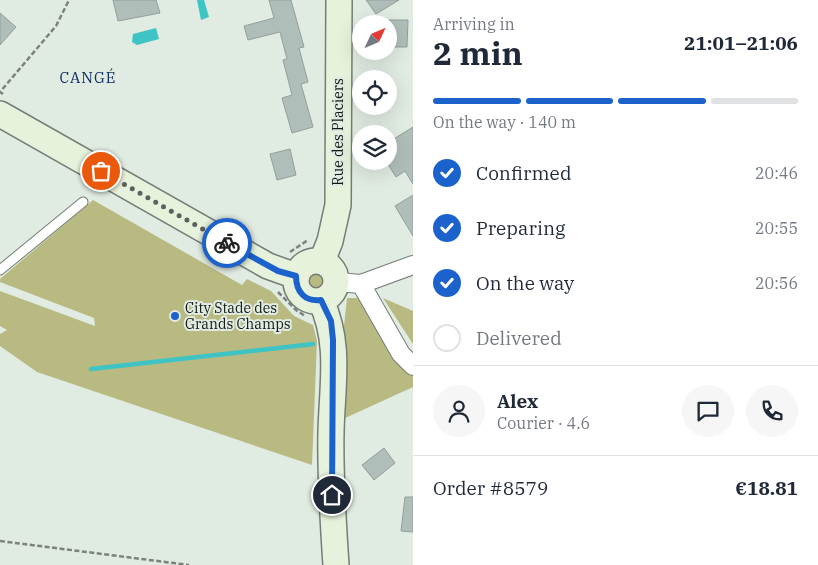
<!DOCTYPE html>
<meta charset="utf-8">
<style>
:root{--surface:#fff;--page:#f6f6f7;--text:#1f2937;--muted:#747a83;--line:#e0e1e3;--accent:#1c62cd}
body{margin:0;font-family:"IBM Plex Serif",serif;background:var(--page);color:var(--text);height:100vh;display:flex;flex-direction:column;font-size:19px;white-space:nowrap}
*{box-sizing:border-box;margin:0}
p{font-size:16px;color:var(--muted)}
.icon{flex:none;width:28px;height:28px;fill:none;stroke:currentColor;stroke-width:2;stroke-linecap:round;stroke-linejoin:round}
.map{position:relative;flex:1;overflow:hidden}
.details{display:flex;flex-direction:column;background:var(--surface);width:405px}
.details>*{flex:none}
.needle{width:32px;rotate:46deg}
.tools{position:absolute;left:352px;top:15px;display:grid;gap:10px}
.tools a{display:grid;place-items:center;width:45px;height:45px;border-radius:50%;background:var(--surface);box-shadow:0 5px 20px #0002;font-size:25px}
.pin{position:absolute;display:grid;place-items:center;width:42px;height:42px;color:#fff;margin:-21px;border:2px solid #fff;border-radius:50%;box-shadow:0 1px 5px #0007}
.courier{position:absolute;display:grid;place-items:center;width:50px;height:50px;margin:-25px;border:4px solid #1c62cd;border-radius:50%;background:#fff;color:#222;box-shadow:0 1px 6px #0007}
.head em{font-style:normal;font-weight:700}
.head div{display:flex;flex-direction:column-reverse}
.head{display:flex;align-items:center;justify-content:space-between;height:85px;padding:0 20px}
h1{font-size:32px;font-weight:700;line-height:38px}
.bar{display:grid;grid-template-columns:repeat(4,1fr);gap:8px 5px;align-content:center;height:60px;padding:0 20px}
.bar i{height:6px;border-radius:4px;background:var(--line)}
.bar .current{background:var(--accent)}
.bar p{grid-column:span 4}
.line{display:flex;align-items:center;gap:12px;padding:0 20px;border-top:1px solid var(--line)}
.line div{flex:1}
.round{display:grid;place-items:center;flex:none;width:52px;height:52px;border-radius:26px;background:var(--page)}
ol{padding:0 20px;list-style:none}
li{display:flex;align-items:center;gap:15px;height:55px}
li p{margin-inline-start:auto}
li .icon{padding:5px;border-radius:50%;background:var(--accent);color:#fff;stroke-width:4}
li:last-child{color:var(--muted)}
li i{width:28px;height:28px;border:2px solid var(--line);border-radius:50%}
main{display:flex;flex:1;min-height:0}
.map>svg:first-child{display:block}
</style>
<main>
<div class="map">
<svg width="413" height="565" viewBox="0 0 413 565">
<rect width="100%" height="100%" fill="#e0ebe2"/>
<!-- green -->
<g fill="#b8ba82">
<path d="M 93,200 L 242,285 L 247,279 L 271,291 L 294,316 L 313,325 L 317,341 L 312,465 L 37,372 L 0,346 L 0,334 L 7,330 L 0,326 L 0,291 L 95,326 L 94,318 L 0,282 L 0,279 Z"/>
<circle cx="316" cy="281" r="9"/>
<path d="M 347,298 L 358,298 L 400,363 L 413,372 L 413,387 L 343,419 L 344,326 Z"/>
<path d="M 383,298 L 413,311 L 413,344 Z"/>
</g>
<!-- water -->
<g fill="#3ec4c4">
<path d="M 197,0 L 204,0 L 209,17 L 201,20 Z"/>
<path d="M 156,28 L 159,39 L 137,45 L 132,42 L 133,34 Z"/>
</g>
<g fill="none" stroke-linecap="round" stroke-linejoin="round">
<!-- stream -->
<path stroke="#3ec4c4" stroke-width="4.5" d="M 91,369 L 313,344"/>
</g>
<!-- building -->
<g fill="#b0beb9" stroke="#929f9b">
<path d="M 113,0 L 156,0 L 160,13 L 118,21 Z"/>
<path d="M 269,0 L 291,0 L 304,47 L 299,48 L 308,82 L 301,84 L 313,127 L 292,133 L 282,98 L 292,95 L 283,60 L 287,59 L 280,32 L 248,40 L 244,26 L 274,18 Z"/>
<path d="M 366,0 L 399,0 L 376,14 Z"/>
<path d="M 0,13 L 16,27 L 0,45 Z"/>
<path d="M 389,20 L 408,20 L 407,47 L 389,47 Z"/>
<path d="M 413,127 L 413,184 L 405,171 L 396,177 L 389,166 L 389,142 Z"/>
<path d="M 290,149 L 296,175 L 277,180 L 270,154 Z"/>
<path d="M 413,195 L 413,236 L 395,206 Z"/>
<path d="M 384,448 L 395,463 L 374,480 L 362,465 Z"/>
<path d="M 405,497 L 413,497 L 413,532 L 401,531 Z"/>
</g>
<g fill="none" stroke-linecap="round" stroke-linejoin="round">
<!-- lane casing -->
<g stroke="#747e76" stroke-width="11">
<path id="lane" d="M 0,270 L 83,202"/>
</g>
<!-- street casing -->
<g stroke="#747e76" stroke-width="20">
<g id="street">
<path d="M 337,282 L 361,284 L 413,265"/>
<path d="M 361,284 L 401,354 L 413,366"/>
</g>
</g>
<!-- secondary casing -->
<g stroke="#747e76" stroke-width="28">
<g id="secondary">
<path d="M 0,114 L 268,266 L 296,276"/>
<circle cx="316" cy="281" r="20"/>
<path d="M 322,261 L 330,241 L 338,205 L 339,0"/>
<path d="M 321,301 C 341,343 332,386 331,432 C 330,476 333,521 336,565"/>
</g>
</g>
<!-- path -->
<g stroke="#7b837c" stroke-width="2.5" stroke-dasharray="5 2.5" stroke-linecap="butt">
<path d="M 3,94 L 0,92 L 56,26 L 69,0"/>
<path d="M 290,252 L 308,240"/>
<path d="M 278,292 L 296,310 L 305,316"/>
<path d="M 0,541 L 189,565"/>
</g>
<!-- lane -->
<use href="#lane" stroke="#fff" stroke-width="9"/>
<!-- street -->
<use href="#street" stroke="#fff" stroke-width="18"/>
<!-- secondary -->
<use href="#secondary" stroke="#e6f2db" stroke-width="25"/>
</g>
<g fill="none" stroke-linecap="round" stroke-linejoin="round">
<!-- done -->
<path stroke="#5b615c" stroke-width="5" stroke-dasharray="0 9" d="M 101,171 L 227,243"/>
<!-- route -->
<path stroke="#1c62cd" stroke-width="6" d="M 227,243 L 278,271 L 296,276 C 296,292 305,302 321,300 L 331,321 L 333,340 L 332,495"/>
</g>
<!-- markers -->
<circle fill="#1c62cd" stroke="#e0ebe2" stroke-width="2" cx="175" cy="316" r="5"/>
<g text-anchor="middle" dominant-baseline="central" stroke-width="4" stroke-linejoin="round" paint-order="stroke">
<!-- street labels -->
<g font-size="14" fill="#141714" stroke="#e0ebe2">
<text transform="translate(338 132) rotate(-90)">Rue des Placiers</text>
</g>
<!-- poi labels -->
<g font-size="14" fill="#141714" stroke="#e0ebe2" text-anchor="start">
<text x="185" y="308">City Stade des<tspan x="185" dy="16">Grands Champs</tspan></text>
</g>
<!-- neighbourhood labels -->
<g font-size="15" letter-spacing="1" fill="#0e2f63" stroke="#e0ebe2">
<text x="88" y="77">CANGÉ</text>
</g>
</g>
</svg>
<div class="tools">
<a><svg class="needle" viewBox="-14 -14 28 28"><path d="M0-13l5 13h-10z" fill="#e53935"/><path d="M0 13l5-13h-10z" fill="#747a83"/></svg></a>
<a><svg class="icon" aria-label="locate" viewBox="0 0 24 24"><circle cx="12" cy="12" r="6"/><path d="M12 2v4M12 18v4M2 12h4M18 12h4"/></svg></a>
<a><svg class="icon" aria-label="layers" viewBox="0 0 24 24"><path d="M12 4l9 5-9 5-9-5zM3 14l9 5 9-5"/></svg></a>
</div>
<div class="pin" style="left:101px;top:171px;background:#ea580c"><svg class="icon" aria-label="bag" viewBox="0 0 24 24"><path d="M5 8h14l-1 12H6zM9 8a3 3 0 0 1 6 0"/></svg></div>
<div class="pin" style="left:332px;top:495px;background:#1f2937"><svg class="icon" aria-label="home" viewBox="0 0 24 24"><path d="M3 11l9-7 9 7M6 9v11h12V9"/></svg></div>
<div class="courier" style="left:227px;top:243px"><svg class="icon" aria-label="bike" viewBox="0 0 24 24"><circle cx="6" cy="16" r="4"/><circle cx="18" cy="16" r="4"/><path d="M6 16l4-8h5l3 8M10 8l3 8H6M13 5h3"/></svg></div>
</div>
<section class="details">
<div class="head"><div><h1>2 min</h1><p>Arriving in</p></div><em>21:01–21:06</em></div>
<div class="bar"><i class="current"></i><i class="current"></i><i class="current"></i><i></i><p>On the way · 140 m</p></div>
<ol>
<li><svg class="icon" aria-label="check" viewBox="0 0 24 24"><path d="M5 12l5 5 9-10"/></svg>Confirmed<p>20:46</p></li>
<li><svg class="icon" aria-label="check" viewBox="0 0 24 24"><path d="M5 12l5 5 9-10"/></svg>Preparing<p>20:55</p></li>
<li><svg class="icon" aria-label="check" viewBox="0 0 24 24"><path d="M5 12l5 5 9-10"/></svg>On the way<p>20:56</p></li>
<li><i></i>Delivered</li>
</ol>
<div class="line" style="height:90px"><a class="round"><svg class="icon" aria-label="person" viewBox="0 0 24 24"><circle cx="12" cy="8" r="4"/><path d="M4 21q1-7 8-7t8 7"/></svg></a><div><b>Alex</b><p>Courier · 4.6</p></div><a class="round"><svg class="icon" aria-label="chat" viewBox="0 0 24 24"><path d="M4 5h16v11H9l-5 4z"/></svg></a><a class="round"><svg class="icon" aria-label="phone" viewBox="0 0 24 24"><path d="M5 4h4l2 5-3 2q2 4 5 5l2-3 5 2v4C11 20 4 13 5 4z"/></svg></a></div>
<div class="line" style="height:65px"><div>Order #8579</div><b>€18.81</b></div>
</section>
</main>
